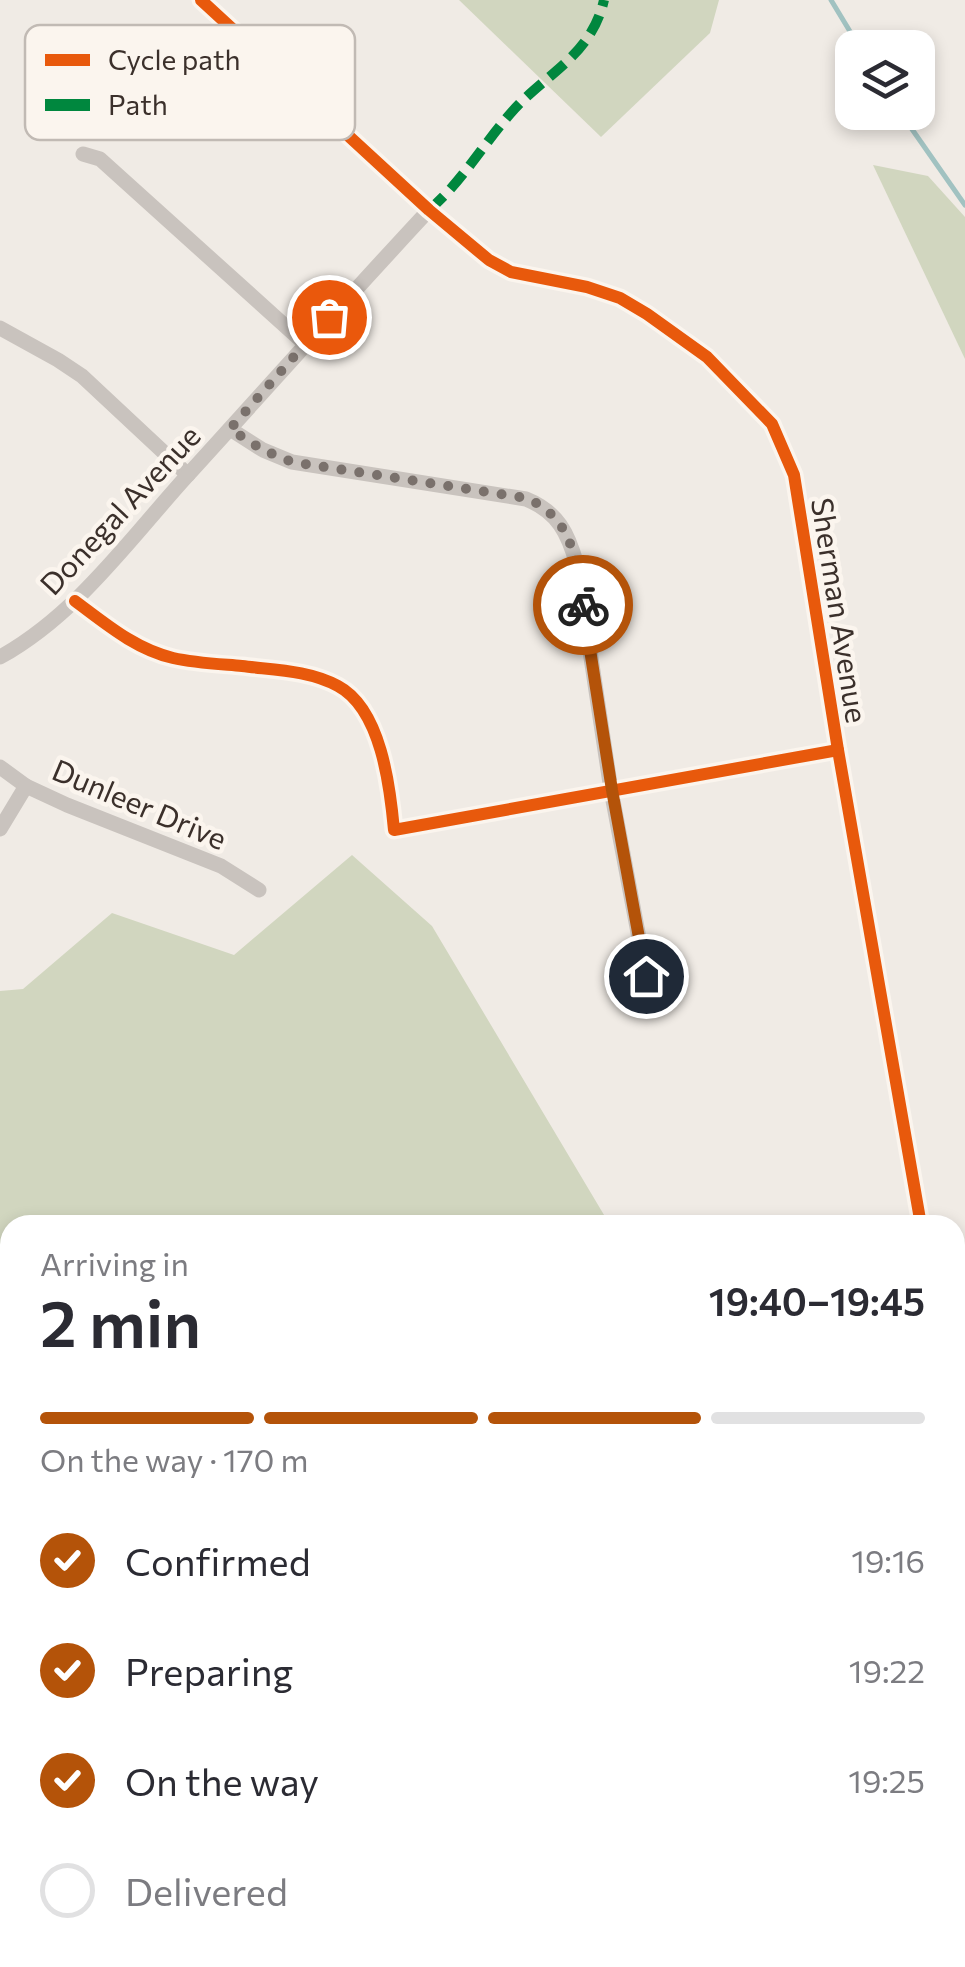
<!DOCTYPE html>
<meta charset="utf-8">
<style>
:root{--surface:#fff;--page:#f2f2f3;--text:#2b2b33;--muted:#7c7c81;--line:#e1e1e2;--accent:#b45309}
body{margin:0;font-family:Commissioner,sans-serif;background:var(--page);color:var(--text);height:100vh;display:flex;flex-direction:column;font-size:38px;white-space:nowrap}
*{box-sizing:border-box;margin:0}
p{font-size:32px;color:var(--muted)}
.icon{flex:none;width:55px;height:55px;fill:none;stroke:currentColor;stroke-width:2;stroke-linecap:round;stroke-linejoin:round}
.map{position:relative;flex:1;overflow:hidden}
.details{position:absolute;left:0px;top:1215px;width:965px;height:752px;display:flex;flex-direction:column;background:var(--surface);border-radius:30px 30px 0 0;box-shadow:0 5px 15px #0003}
.details>*{flex:none}
.controls{position:absolute;left:835px;top:30px;display:grid;gap:20px}
.controls a{display:grid;place-items:center;width:100px;height:100px;border-radius:20px;background:var(--surface);box-shadow:0 5px 15px #0003;font-size:50px}
.pin{position:absolute;display:grid;place-items:center;width:85px;height:85px;color:#fff;margin:-42px;border:5px solid #fff;border-radius:50%;box-shadow:0 2px 10px #0007}
.courier{position:absolute;display:grid;place-items:center;width:100px;height:100px;margin:-50px;border:8px solid #b45309;border-radius:50%;background:#fff;color:#222;box-shadow:0 2px 12px #0007}
.overview em{font-style:normal;font-weight:600}
.overview div{display:flex;flex-direction:column-reverse}
.overview{display:flex;align-items:center;justify-content:space-between;height:170px;padding:0 40px}
h1{font-size:65px;font-weight:600;line-height:75px}
.bar{display:grid;grid-template-columns:repeat(4,1fr);gap:15px 10px;align-content:center;height:120px;padding:0 40px}
.bar i{height:12px;border-radius:8px;background:var(--line)}
.bar .on{background:var(--accent)}
.bar p{grid-column:span 4}
ol{padding:0 40px;list-style:none}
li{display:flex;align-items:center;gap:30px;height:110px}
li p{margin-inline-start:auto}
li .icon{padding:10px;border-radius:50%;background:var(--accent);color:#fff;stroke-width:4}
li:last-child{color:var(--muted)}
li i{width:55px;height:55px;border:5px solid var(--line);border-radius:50%}
.map>svg:first-child{display:block}
</style>
<div class="map">
<svg width="965" height="1967" viewBox="0 0 965 1967">
<rect width="100%" height="100%" fill="#f0ebe5"/>
<!-- green -->
<g fill="#d1d6bf">
<path d="M 459,0 L 719,0 L 710,33 L 601,137 Z"/>
<path d="M 873,165 L 928,176 L 965,217 L 965,359 Z"/>
<path d="M 352,855 L 432,926 L 610,1225 L 10,1225 L 10,1816 L 0,1816 L 0,991 L 23,989 L 112,913 L 234,955 Z"/>
</g>
<g fill="none" stroke-linecap="round" stroke-linejoin="round">
<!-- stream -->
<g stroke="#a1c2c1" stroke-width="5">
<path d="M 831,0 L 860,48"/>
<path d="M 900,112 L 965,205"/>
</g>
<!-- minor -->
<g stroke="#c9c3be" stroke-width="15">
<path d="M 201,0 L 429,210 L 489,260 L 511,272 L 587,287 L 620,298 L 647,314 L 707,357 L 772,424 L 794,475 L 838,750 L 921,1225"/>
<path d="M 83,154 L 100,159 L 304,343"/>
<path d="M 0,328 L 58,360 L 82,376 L 188,475"/>
<path d="M 230,429 L 263,450 L 292,462 L 526,499 C 558,512 568,533 577,565 L 611,790 L 646,975"/>
<path d="M 75,601 C 106,624 135,649 173,658 C 195,663 219,664 242,666 C 273,670 309,670 338,686 C 381,709 390,786 394,830 L 838,750"/>
<path d="M 0,657 C 76,615 129,540 186,477 C 267,388 347,298 429,210"/>
<path d="M 0,767 L 26,786 L 67,805 L 221,866 L 259,890"/>
<path d="M 0,829 L 26,786"/>
<path d="M 955,1410 L 965,1463"/>
<path d="M 955,1652 L 965,1623"/>
<path d="M 0,1954 L 10,1956"/>
<path d="M 18,1958 L 55,1967"/>
<path d="M 323,1958 L 340,1967"/>
<path d="M 517,1958 L 524,1967"/>
<path d="M 718,1958 L 724,1967"/>
<path d="M 266,1967 L 271,1958"/>
<path d="M 800,1967 L 807,1958"/>
</g>
<!-- quiet -->
<path stroke="#00873e" stroke-width="10" stroke-dasharray="20 10" stroke-linecap="butt" d="M 429,210 C 461,183 482,146 510,114 C 544,74 591,57 604,0"/>
<!-- cycleway casing -->
<g stroke="#fbf5ee" stroke-width="19">
<g id="cycleway">
<path d="M 201,0 L 429,210 L 489,260 L 511,272 L 587,287 L 620,298 L 647,314 L 707,357 L 772,424 L 794,475 L 838,750 L 921,1225"/>
<path d="M 75,601 C 106,624 135,649 173,658 C 195,663 219,664 242,666 C 273,670 309,670 338,686 C 381,709 390,786 394,830 L 838,750"/>
</g>
</g>
<!-- cycleway -->
<use href="#cycleway" stroke="#e8590c" stroke-width="12"/>
</g>
<g fill="none" stroke-linecap="round" stroke-linejoin="round">
<!-- done -->
<path stroke="#7a716c" stroke-width="10" stroke-dasharray="0 18" d="M 329,317 L 230,429 L 263,450 L 292,462 L 526,498 C 573,518 576,560 583,605"/>
<!-- route -->
<path stroke="#b45309" stroke-width="12" d="M 583,605 L 612,790 L 646,976"/>
</g>
<g text-anchor="middle" dominant-baseline="central" stroke-width="9" stroke-linejoin="round" paint-order="stroke">
<!-- street labels -->
<g font-size="30" fill="#3b302b" stroke="#fbf5ee">
<text transform="translate(119 509) rotate(-47)">Donegal Avenue</text>
<text transform="translate(841 610) rotate(81)">Sherman Avenue</text>
<text transform="translate(140 803) rotate(23)">Dunleer Drive</text>
</g>
</g>
<!-- legend -->
<rect x="25" y="25" width="330" height="115" rx="15" fill="#fbf5ee" stroke="#c1bab4" stroke-width="2.5"/>
<rect x="45" y="54" width="45" height="12" fill="#e8590c"/>
<rect x="45" y="99" width="45" height="12" fill="#00873e"/>
<g font-size="28" fill="#3b302b">
<text x="108" y="70">Cycle path</text>
<text x="108" y="115">Path</text>
</g>
</svg>
<div class="controls">
<a><svg class="icon" aria-label="layers" viewBox="0 0 24 24"><path d="M12 4l9 5-9 5-9-5zM3 14l9 5 9-5"/></svg></a>
</div>
<div class="pin" style="left:329px;top:317px;background:#ea580c"><svg class="icon" aria-label="bag" viewBox="0 0 24 24"><path d="M5 8h14l-1 12H6zM9 8a3 3 0 0 1 6 0"/></svg></div>
<div class="pin" style="left:646px;top:976px;background:#1f2937"><svg class="icon" aria-label="home" viewBox="0 0 24 24"><path d="M3 11l9-7 9 7M6 9v11h12V9"/></svg></div>
<div class="courier" style="left:583px;top:605px"><svg class="icon" aria-label="bike" viewBox="0 0 24 24"><circle cx="6" cy="16" r="4"/><circle cx="18" cy="16" r="4"/><path d="M6 16l4-8h5l3 8M10 8l3 8H6M13 5h3"/></svg></div>
<section class="details">
<div class="overview"><div><h1>2 min</h1><p>Arriving in</p></div><em>19:40–19:45</em></div>
<div class="bar"><i class="on"></i><i class="on"></i><i class="on"></i><i></i><p>On the way · 170 m</p></div>
<ol>
<li><svg class="icon" aria-label="check" viewBox="0 0 24 24"><path d="M5 12l5 5 9-10"/></svg>Confirmed<p>19:16</p></li>
<li><svg class="icon" aria-label="check" viewBox="0 0 24 24"><path d="M5 12l5 5 9-10"/></svg>Preparing<p>19:22</p></li>
<li><svg class="icon" aria-label="check" viewBox="0 0 24 24"><path d="M5 12l5 5 9-10"/></svg>On the way<p>19:25</p></li>
<li><i></i>Delivered</li>
</ol>
</section>
</div>
